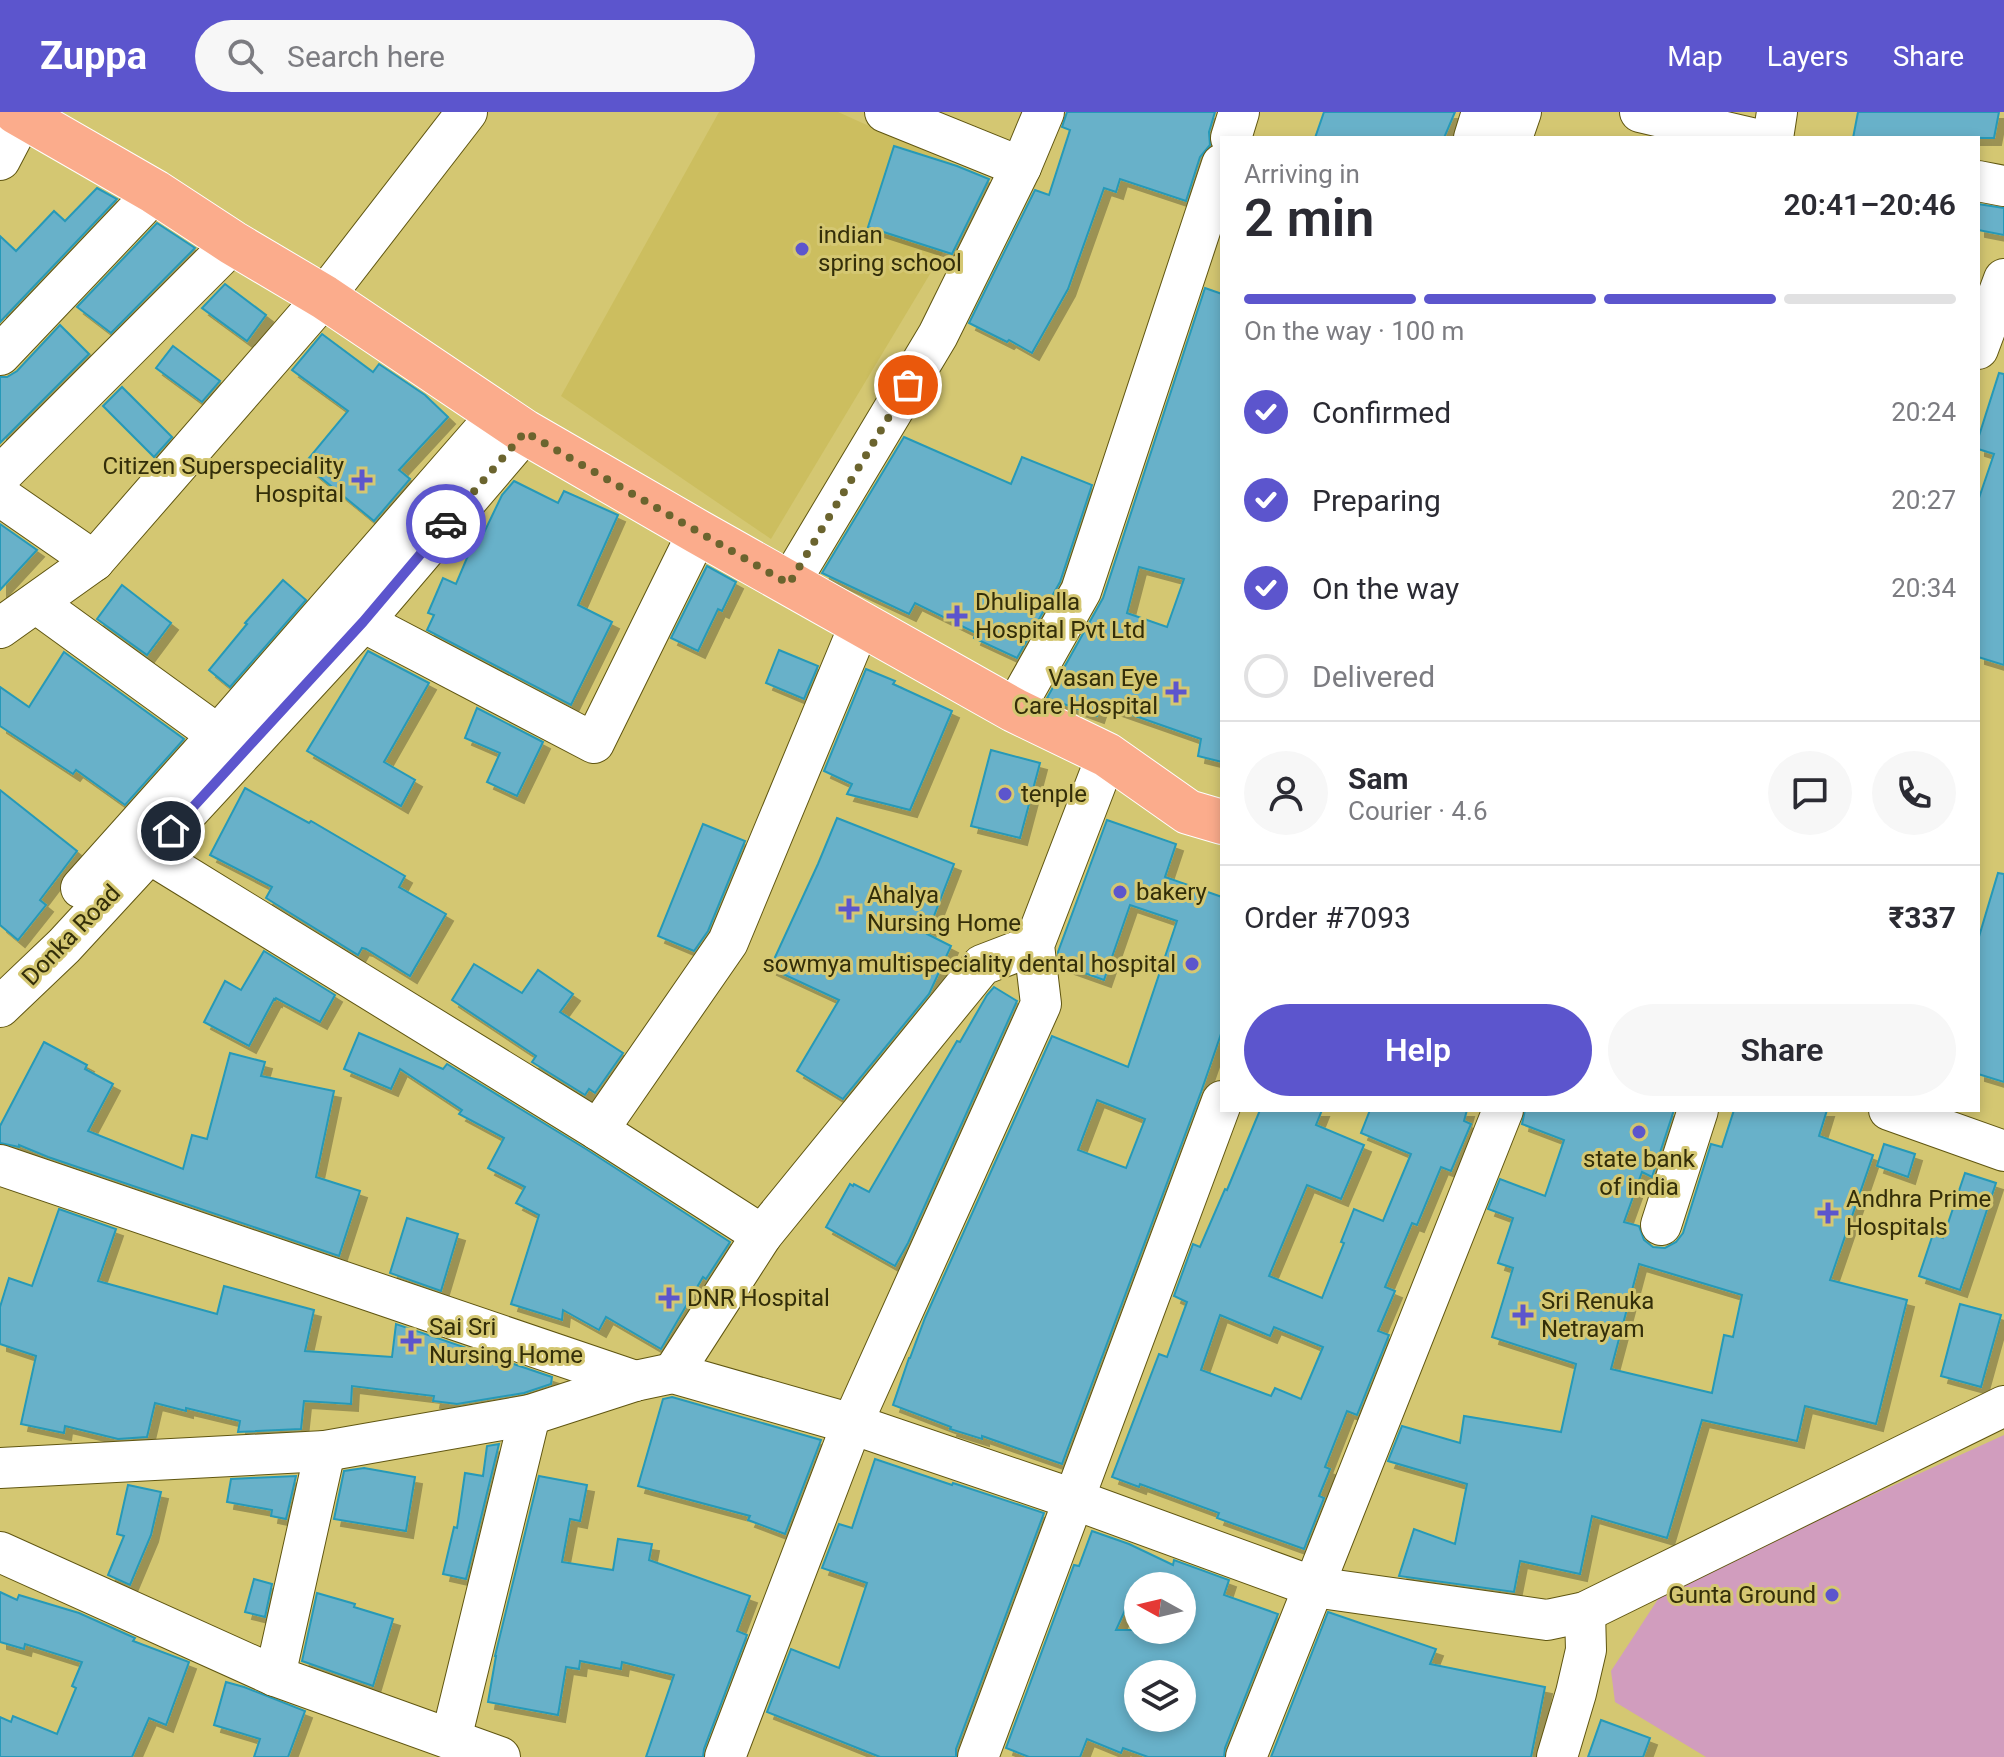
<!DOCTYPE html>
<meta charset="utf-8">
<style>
:root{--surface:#fff;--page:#f7f7f7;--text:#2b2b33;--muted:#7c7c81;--line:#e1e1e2;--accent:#5c55cd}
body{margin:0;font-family:Roboto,sans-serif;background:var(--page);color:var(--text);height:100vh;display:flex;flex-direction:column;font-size:30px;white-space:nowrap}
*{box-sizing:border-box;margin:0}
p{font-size:26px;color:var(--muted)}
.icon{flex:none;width:44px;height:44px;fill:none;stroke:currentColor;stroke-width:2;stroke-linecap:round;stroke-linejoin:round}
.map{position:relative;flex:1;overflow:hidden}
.side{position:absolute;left:1220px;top:24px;width:760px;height:976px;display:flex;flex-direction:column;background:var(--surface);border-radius:0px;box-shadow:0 4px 12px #0003}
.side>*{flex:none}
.needle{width:52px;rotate:278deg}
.buttons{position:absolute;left:1124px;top:1460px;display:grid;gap:16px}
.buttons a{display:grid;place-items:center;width:72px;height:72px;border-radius:50%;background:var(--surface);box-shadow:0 4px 12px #0003;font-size:40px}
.pin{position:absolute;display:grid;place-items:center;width:68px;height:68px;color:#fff;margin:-34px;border:4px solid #fff;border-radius:50%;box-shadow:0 2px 8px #0007}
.courier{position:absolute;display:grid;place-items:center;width:80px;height:80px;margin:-40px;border:6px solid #5c55cd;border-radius:50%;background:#fff;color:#222;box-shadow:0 2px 10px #0007}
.head em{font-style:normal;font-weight:600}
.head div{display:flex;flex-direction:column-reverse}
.head{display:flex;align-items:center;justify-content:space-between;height:136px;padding:0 24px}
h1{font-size:52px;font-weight:600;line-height:60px}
.bar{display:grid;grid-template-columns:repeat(4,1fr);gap:12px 8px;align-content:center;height:96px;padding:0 24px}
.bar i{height:10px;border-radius:6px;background:var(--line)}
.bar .current{background:var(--accent)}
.bar p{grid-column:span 4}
.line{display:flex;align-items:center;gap:20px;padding:0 24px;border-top:2px solid var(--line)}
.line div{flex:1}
.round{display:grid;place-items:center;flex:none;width:84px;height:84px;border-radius:42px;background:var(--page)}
ol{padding:0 24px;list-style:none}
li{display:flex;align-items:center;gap:24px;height:88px}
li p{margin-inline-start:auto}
li .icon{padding:8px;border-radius:50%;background:var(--accent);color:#fff;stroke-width:4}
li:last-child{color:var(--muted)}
li i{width:44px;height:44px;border:4px solid var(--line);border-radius:50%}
.cta{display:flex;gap:16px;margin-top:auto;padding:16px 24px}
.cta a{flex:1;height:92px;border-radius:48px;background:var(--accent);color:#fff;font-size:32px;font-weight:600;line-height:92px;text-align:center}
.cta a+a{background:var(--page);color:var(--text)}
header{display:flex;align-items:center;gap:48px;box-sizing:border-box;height:112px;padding:0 40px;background:var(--accent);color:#fff}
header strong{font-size:38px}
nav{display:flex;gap:44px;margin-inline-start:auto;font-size:28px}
.search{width:560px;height:72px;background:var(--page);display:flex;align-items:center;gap:20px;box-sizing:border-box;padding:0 28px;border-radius:44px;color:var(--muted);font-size:30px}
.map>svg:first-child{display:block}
</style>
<header>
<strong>Zuppa</strong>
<div class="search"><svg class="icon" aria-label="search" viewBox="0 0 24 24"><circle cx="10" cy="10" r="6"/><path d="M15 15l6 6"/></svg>Search here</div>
<nav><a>Map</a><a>Layers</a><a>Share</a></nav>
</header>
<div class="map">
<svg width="2004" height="1645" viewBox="0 0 2004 1645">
<defs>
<filter id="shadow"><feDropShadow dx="7" dy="7" stdDeviation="0" flood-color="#0004"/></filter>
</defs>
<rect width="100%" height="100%" fill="#d4c772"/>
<!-- built -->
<path fill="#ccbe5f" d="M 719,0 L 838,0 L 987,67 L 771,427 L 561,284 Z"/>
<!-- green -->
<path fill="#d19dbe" d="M 2004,1323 L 2004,1645 L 1706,1645 L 1615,1590 L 1611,1559 L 1664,1478 Z"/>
<!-- building -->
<g fill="#67b1c9" stroke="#2699b8" stroke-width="2" fill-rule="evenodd" filter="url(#shadow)">
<path d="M 1067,0 L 1215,0 L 1209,20 L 1210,33 L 1200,45 L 1186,89 L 1120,67 L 1116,80 L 1104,76 L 1068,177 L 1032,241 L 1009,228 L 1007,230 L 969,211 L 1035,78 L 1049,83 L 1070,18 L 1062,15 Z"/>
<path d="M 1324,0 L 1455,0 L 1444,26 L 1315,26 Z"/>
<path d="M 1858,0 L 1999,0 L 1994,26 L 1853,26 Z"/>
<path d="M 894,34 L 957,54 L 989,67 L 952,142 L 868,115 Z"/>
<path d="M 97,76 L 117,87 L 0,210 L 0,124 L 16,139 L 54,99 L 65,109 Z"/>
<path d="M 1978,92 L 2004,96 L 2004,123 L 1978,118 Z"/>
<path d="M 157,111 L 195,136 L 111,221 L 77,195 Z"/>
<path d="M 225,172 L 266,203 L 247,229 L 202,196 Z"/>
<path d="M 1205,176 L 1222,182 L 1222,650 L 1198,644 L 1201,627 L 1101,592 L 1097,604 L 1047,586 L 1103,486 ZM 1139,455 L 1184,467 L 1167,515 L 1127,501 Z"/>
<path d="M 60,213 L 89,242 L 0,331 L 0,265 L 7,265 L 17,259 Z"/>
<path d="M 322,222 L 373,260 L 379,252 L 425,283 L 448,305 L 399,358 L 410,367 L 374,409 L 304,352 L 348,299 L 292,258 Z"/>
<path d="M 173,234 L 220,269 L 202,290 L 156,256 Z"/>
<path d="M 1999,261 L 2004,262 L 2004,553 L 1978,545 L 1978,389 L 1994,342 L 1978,337 L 1978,327 Z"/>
<path d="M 122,275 L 172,325 L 154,345 L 103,294 Z"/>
<path d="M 904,325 L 1011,372 L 1022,345 L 1092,373 L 1060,470 L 1017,546 L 974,526 L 976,521 L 915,491 L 909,502 L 822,461 Z"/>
<path d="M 514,369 L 558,391 L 564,379 L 618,403 L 578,493 L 612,510 L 571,593 L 427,518 L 434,503 L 428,501 L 443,466 L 456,472 L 475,427 L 480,429 L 502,383 Z"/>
<path d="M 0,412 L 37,438 L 0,478 Z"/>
<path d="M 707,454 L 736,470 L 722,499 L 718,497 L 698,539 L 671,526 Z"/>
<path d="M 283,468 L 306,488 L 230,575 L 209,558 L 247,512 L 245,511 Z"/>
<path d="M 122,473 L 171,511 L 147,543 L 97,507 Z"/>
<path d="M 779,538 L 818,554 L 804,587 L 766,571 Z"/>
<path d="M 368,539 L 429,571 L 384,650 L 415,668 L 401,694 L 307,639 Z"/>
<path d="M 64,540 L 184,627 L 125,693 L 76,658 L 73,662 L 0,614 L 0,575 L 29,595 Z"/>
<path d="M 866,557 L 895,569 L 893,572 L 952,599 L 910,698 L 847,682 L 852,672 L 824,659 Z"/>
<path d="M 477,596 L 543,630 L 517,684 L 487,670 L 500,641 L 465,626 Z"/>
<path d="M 991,638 L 1040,651 L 1020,726 L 971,714 Z"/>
<path d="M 245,676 L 309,711 L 311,709 L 405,764 L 399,775 L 446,802 L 410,864 L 366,837 L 362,836 L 358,843 L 266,786 L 272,775 L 210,743 Z"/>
<path d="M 0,678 L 77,739 L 40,788 L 46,793 L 18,828 L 0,813 Z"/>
<path d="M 837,706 L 954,752 L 927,822 L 951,834 L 929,882 L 843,987 L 797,959 L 839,888 L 770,856 L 818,752 Z"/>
<path d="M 1107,708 L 1176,732 L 1165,765 L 1222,785 L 1222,919 L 1201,980 L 1062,1352 L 982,1324 L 982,1327 L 950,1317 L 951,1315 L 893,1293 L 909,1246 L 910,1246 L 925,1206 L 1052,924 L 1128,955 L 1177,809 L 1130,793 L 1104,868 L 1059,852 L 1058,840 ZM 1097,988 L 1145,1007 L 1126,1056 L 1078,1038 Z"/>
<path d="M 703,712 L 745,729 L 708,819 L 694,839 L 658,824 Z"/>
<path d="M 1998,761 L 2004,762 L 2004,970 L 1978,962 L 1978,828 Z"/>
<path d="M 264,839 L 335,883 L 320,910 L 276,886 L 275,888 L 274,887 L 249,934 L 204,910 L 225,869 L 241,878 Z"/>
<path d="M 474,852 L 522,881 L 538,858 L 573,882 L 560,900 L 623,941 L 595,981 L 589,977 L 585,983 L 532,950 L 536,944 L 452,888 Z"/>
<path d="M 994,875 L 1017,889 L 908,1131 L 895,1154 L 826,1115 L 850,1072 L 853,1074 L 854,1072 L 869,1080 L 957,929 L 960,930 L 987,883 Z"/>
<path d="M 359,921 L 443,957 L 447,952 L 586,1037 L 730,1130 L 706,1167 L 703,1165 L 661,1237 L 606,1205 L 599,1218 L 563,1198 L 562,1208 L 511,1192 L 539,1103 L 516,1091 L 525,1075 L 488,1056 L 504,1026 L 459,1002 L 462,998 L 400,957 L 391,977 L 344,957 Z"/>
<path d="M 44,930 L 87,953 L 85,957 L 113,972 L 88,1019 L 183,1057 L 192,1023 L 207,1027 L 230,941 L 265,950 L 261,964 L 334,979 L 316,1065 L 360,1079 L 339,1144 L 48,1045 L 19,1033 L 19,1035 L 0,1031 L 0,1014 Z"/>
<path d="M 1260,998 L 1322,998 L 1316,1013 L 1364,1033 L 1341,1087 L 1307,1073 L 1269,1164 L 1322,1186 L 1344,1131 L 1341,1130 L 1354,1097 L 1383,1109 L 1411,1042 L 1361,1021 L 1370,998 L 1467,998 L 1464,1009 L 1471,1012 L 1451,1059 L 1441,1055 L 1417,1113 L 1412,1111 L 1385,1175 L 1395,1179 L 1378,1219 L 1389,1223 L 1357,1303 L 1347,1299 L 1325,1355 L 1330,1357 L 1319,1384 L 1324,1386 L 1304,1437 L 1217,1406 L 1219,1401 L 1140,1372 L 1139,1375 L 1112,1365 L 1159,1242 L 1167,1245 L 1187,1190 L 1174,1184 L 1193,1132 L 1200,1135 L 1225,1077 L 1227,1078 ZM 1220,1203 L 1270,1224 L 1274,1215 L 1323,1235 L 1301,1287 L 1275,1276 L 1271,1284 L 1201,1258 Z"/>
<path d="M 1525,998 L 1674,998 L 1652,1065 L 1642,1060 L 1624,1110 L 1639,1114 L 1644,1128 L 1653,1135 L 1665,1136 L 1676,1130 L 1683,1121 L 1711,1032 L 1722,1035 L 1734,998 L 1827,998 L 1819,1024 L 1873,1043 L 1830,1168 L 1907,1188 L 1876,1312 L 1805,1294 L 1797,1329 L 1702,1308 L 1667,1426 L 1592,1404 L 1580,1462 L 1520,1449 L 1514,1480 L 1399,1464 L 1414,1417 L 1455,1432 L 1467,1372 L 1388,1349 L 1402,1314 L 1460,1331 L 1464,1304 L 1561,1320 L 1576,1252 L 1492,1225 L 1513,1156 L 1498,1151 L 1513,1106 L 1488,1097 L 1500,1067 L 1545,1084 L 1564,1028 L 1522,1012 ZM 1639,1152 L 1742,1183 L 1733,1225 L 1724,1223 L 1712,1281 L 1611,1257 Z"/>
<path d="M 1884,1032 L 1915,1042 L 1908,1065 L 1877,1054 Z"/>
<path d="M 1965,1061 L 1996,1071 L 1960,1178 L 1919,1164 L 1933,1122 L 1943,1126 Z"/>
<path d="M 59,1097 L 116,1117 L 98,1169 L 217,1202 L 224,1174 L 314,1198 L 305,1239 L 392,1245 L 396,1212 L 552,1265 L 551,1272 L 524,1281 L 457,1292 L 433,1289 L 434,1284 L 352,1274 L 351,1292 L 304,1289 L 301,1317 L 238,1320 L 240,1309 L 186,1296 L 186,1299 L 155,1291 L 147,1325 L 118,1327 L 65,1314 L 64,1321 L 21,1312 L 36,1244 L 0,1232 L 0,1195 L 9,1166 L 32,1174 Z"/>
<path d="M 407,1106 L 458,1122 L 441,1179 L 390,1161 Z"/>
<path d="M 1960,1192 L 2001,1203 L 1981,1275 L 1941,1264 Z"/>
<path d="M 672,1285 L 821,1328 L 785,1422 L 748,1408 L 750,1404 L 638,1374 L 663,1287 Z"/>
<path d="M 499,1332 L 466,1467 L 443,1462 L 454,1415 L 457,1416 L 465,1361 L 483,1364 L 487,1334 Z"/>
<path d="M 875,1347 L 952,1373 L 953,1371 L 1044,1401 L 956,1637 L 956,1645 L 880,1645 L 767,1600 L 791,1537 L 839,1556 L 867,1471 L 822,1456 L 839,1412 L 852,1416 Z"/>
<path d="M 364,1356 L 415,1365 L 406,1419 L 334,1407 L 344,1359 Z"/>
<path d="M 296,1364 L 286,1407 L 271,1404 L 272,1398 L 227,1390 L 231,1367 Z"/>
<path d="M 539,1364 L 587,1373 L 580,1409 L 570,1407 L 562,1450 L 613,1458 L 618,1427 L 652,1432 L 649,1448 L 750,1484 L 737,1519 L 747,1523 L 704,1637 L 703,1645 L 646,1645 L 674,1563 L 622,1550 L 621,1557 L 580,1549 L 579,1557 L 566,1555 L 558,1603 L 488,1590 L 496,1544 L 495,1544 Z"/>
<path d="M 128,1373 L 161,1380 L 151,1423 L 130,1473 L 108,1463 L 124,1424 L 117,1422 Z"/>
<path d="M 1092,1419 L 1129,1432 L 1173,1453 L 1174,1448 L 1229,1468 L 1224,1483 L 1278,1502 L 1225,1636 L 1224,1645 L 1148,1645 L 1123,1636 L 1121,1641 L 1087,1627 L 1080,1645 L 1029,1645 L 1006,1636 L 1074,1453 L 1079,1454 ZM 1136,1474 L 1182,1474 L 1182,1518 L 1116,1518 ZM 1138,1562 L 1182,1562 L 1182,1606 L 1138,1606 Z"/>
<path d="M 254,1467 L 272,1472 L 265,1505 L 245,1500 Z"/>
<path d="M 0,1480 L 17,1488 L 19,1483 L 79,1501 L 135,1526 L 133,1529 L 189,1550 L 166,1613 L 149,1606 L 132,1645 L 0,1645 L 0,1605 L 11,1610 L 13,1604 L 57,1622 L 76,1576 L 72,1574 L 82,1550 L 25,1532 L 24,1537 L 0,1530 Z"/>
<path d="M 317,1481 L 355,1492 L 354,1495 L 393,1507 L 373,1574 L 302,1549 Z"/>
<path d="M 1328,1500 L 1436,1537 L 1430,1552 L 1545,1575 L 1531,1645 L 1271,1645 Z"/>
<path d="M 226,1570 L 244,1575 L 305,1599 L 288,1645 L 254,1645 L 260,1627 L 214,1613 Z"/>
<path d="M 1601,1608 L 1650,1626 L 1643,1645 L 1588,1645 Z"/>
</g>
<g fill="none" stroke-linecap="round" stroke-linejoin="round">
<!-- minor casing -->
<g stroke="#605611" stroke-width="42">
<g id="minor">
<path d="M 885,0 L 1021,55"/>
<path d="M 1640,0 L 1751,26"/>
<path d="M 1231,26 L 1239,0"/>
<path d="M 1474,26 L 1482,0"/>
<path d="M 1512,26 L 1521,0"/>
<path d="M 1773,26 L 1777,0"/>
<path d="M 0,48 L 23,4"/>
<path d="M 1978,69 L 2004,74"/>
<path d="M 1978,237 L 2004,167"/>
<path d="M 0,243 L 155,80"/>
<path d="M 0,364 L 233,131"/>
<path d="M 0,384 L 94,449"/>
<path d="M 789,472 L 938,223 L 1021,55 L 1044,0"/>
<path d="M 36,491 L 218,623"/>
<path d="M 363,510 L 594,631 L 698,420"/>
<path d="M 0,516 L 94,449 L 324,185 L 467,0"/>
<path d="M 1014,598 L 1081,479 L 1222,52"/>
<path d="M 150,742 L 598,1018 L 762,1123 L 673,1261"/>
<path d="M 81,776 L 218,623 L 498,302"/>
<path d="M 0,895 L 64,834 L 363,510 L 525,320"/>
<path d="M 1889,998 L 2004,1039"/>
<path d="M 598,1018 L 728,830 L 860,512"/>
<path d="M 0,1053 L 635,1269"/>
<path d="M 1661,1113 L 1698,998"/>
<path d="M 762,1123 L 982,853 L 1034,833"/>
<path d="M 0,1356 L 325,1339 L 530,1303 L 635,1269 L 673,1261 L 852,1312 L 1073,1387 L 1314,1475 L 1547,1508 L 1585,1500 L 2004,1294"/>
<path d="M 0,1440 L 275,1564 L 500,1645"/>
<path d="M 275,1564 L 325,1339"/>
<path d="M 451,1627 L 530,1303"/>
<path d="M 725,1645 L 852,1312 L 1041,892 L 1034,833 L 1107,643"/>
<path d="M 978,1645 L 1222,989"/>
<path d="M 1246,1645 L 1503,998"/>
<path d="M 1557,1645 L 1576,1581 L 1586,1538 L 1585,1500"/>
</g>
</g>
<!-- major casing -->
<g stroke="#fff" stroke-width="46">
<path id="major" d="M 16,0 L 155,80 L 233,131 L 324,185 L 525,320 L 698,420 L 1014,598 L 1107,643 L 1188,700 L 1222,710"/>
</g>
<!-- minor -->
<use href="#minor" stroke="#fff" stroke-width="40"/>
<!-- major -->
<use href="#major" stroke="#fbac8c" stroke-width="44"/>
</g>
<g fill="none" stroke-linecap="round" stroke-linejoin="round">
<!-- done -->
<path stroke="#6b642e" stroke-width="8" stroke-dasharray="0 14.4" d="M 446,412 L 525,320 L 789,472 L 908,273"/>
<!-- route -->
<path stroke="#5c55cd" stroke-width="10" d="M 171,719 L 363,510 L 446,412"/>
</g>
<!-- markers -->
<g fill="#5c55cd" stroke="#d4c772" stroke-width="3">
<circle cx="802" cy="137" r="8"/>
<path d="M358 356h8v8h8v8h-8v8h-8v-8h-8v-8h8z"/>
<path d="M953 492h8v8h8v8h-8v8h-8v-8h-8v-8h8z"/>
<path d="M1172 568h8v8h8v8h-8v8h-8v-8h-8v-8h8z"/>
<circle cx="1005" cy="682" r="8"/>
<circle cx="1120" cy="780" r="8"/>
<path d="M845 785h8v8h8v8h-8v8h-8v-8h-8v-8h8z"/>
<circle cx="1192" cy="852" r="8"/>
<circle cx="1639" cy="1020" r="8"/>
<path d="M1824 1089h8v8h8v8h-8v8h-8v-8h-8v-8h8z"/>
<path d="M665 1174h8v8h8v8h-8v8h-8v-8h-8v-8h8z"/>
<path d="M1519 1191h8v8h8v8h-8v8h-8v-8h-8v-8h8z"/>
<path d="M407 1217h8v8h8v8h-8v8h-8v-8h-8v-8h8z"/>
<circle cx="1832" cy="1483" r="8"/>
</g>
<g text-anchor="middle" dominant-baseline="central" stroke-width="6" stroke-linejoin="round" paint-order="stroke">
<!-- poi labels -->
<g font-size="24" fill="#332e09" stroke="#d4c772" text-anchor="start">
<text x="818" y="123">indian<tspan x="818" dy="28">spring school</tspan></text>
<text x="344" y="354" text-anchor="end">Citizen Superspeciality<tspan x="344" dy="28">Hospital</tspan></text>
<text x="975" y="490">Dhulipalla<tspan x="975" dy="28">Hospital Pvt Ltd</tspan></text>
<text x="1158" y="566" text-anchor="end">Vasan Eye<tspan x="1158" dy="28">Care Hospital</tspan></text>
<text x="1021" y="682">tenple</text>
<text x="1136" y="780">bakery</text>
<text x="867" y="783">Ahalya<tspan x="867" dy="28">Nursing Home</tspan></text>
<text x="1176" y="852" text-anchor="end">sowmya multispeciality dental hospital</text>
<text x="1639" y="1047" text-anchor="middle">state bank<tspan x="1639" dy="28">of india</tspan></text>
<text x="1846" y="1087">Andhra Prime<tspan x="1846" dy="28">Hospitals</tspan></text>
<text x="687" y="1186">DNR Hospital</text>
<text x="1541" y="1189">Sri Renuka<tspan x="1541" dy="28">Netrayam</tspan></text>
<text x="429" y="1215">Sai Sri<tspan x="429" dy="28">Nursing Home</tspan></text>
<text x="1816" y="1483" text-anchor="end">Gunta Ground</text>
</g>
<!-- street labels -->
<g font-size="24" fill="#332e09" stroke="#d4c772">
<text transform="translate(71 823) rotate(-46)">Donka Road</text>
</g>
</g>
</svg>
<div class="buttons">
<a><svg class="needle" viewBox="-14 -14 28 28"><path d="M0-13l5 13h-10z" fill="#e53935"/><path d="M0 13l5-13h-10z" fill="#7c7c81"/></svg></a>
<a><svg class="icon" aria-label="layers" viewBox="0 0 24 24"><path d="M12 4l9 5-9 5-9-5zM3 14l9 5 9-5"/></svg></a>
</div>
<div class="pin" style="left:908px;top:273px;background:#ea580c"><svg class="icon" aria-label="bag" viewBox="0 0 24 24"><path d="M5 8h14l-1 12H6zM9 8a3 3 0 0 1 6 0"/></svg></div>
<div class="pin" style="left:171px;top:719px;background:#1f2937"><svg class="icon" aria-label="home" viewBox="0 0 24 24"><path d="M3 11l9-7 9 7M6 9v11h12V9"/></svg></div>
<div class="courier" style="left:446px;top:412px"><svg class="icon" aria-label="car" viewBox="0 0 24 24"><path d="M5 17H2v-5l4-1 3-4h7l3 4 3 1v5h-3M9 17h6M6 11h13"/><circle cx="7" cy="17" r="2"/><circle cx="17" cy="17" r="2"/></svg></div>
<section class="side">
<div class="head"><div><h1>2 min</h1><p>Arriving in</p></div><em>20:41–20:46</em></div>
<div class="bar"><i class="current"></i><i class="current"></i><i class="current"></i><i></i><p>On the way · 100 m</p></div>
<ol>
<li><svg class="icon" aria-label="check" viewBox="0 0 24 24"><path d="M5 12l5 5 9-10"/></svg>Confirmed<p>20:24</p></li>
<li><svg class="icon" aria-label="check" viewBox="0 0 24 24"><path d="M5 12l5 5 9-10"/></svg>Preparing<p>20:27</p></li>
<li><svg class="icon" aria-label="check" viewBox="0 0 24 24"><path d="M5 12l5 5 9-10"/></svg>On the way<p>20:34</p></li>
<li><i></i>Delivered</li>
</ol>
<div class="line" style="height:144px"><a class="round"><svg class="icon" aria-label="person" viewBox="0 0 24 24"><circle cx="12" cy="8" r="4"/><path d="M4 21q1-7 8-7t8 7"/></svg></a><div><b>Sam</b><p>Courier · 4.6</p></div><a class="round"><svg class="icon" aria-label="chat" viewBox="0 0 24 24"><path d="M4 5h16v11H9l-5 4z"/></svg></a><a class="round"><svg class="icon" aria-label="phone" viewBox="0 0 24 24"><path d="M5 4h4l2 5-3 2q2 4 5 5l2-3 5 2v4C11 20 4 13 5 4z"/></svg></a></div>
<div class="line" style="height:104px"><div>Order #7093</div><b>₹337</b></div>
<div class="cta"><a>Help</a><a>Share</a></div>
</section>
</div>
